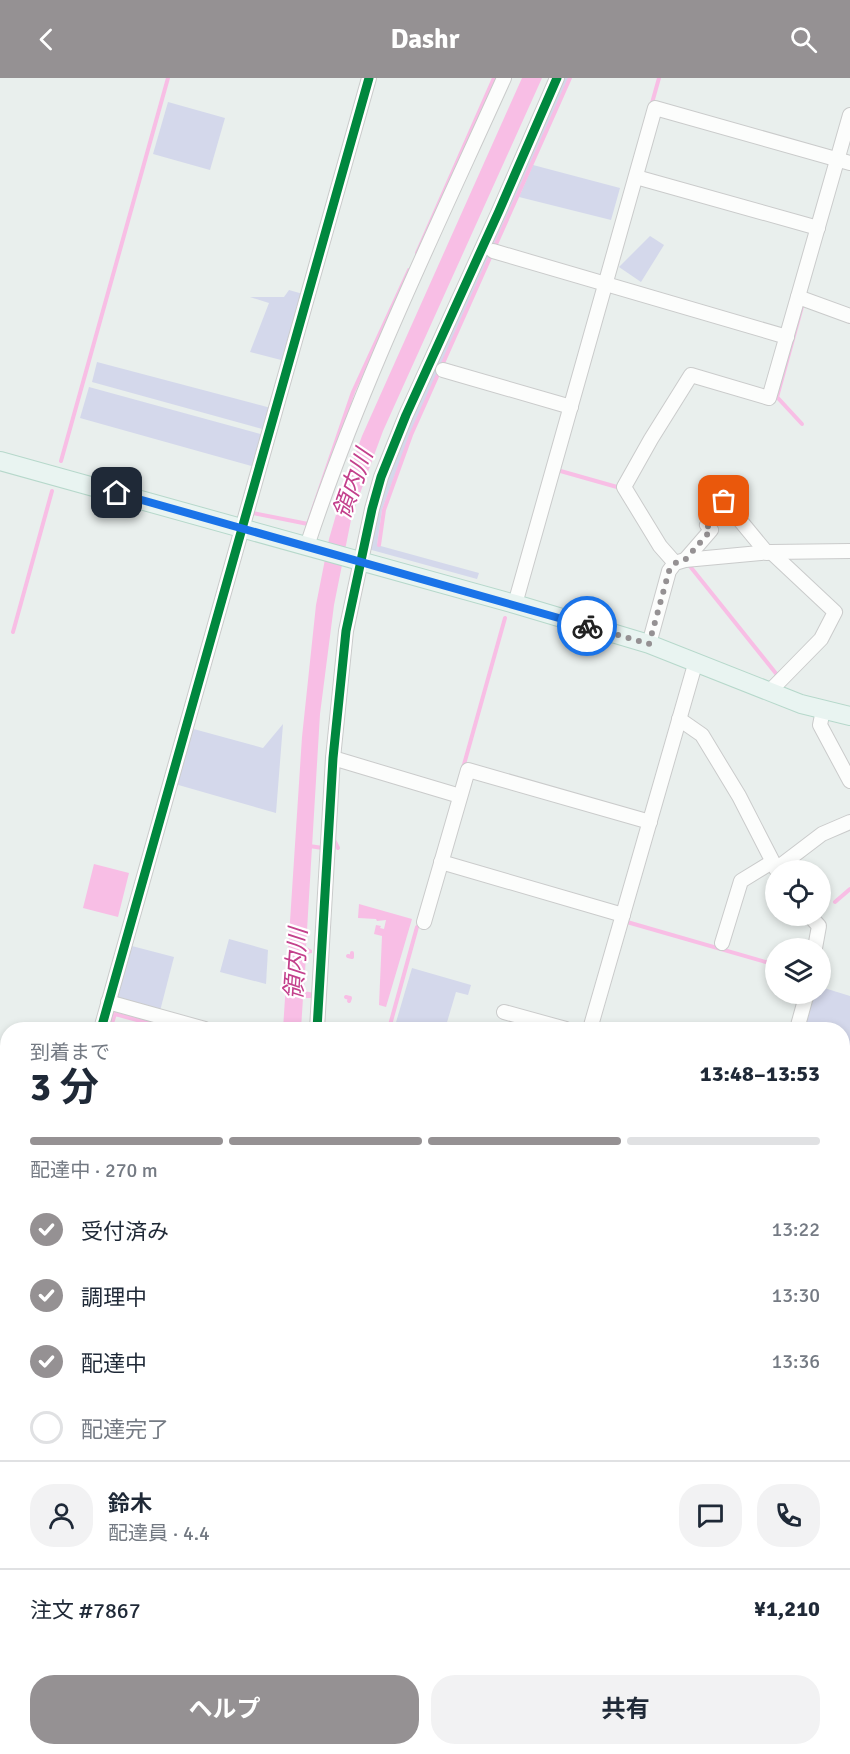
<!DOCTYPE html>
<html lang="ja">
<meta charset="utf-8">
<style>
:root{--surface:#fff;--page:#f2f2f3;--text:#1f2937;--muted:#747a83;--line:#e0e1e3;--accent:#959193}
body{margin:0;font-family:Signika,"Noto Sans JP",sans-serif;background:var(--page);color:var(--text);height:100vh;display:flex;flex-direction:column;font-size:22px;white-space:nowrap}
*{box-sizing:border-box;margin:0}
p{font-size:20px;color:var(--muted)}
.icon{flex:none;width:33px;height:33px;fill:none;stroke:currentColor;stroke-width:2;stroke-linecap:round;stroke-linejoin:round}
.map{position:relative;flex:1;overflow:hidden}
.panel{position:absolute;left:0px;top:944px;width:850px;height:734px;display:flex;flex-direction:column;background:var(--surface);border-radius:24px 24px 0 0;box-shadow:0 3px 9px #0003}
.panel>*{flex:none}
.tools{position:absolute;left:765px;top:782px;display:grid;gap:12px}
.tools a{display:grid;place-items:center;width:66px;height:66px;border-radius:50%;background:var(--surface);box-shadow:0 3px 9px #0003;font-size:30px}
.pin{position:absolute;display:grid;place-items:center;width:51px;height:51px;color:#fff;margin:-26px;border-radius:12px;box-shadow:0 3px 9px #0006}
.courier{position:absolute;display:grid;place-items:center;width:60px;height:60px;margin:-30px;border:4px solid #1a73e8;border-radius:50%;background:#fff;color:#222;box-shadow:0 2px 8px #0007}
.head em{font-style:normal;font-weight:700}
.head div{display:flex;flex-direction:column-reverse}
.head{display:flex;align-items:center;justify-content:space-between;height:102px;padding:0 30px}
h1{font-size:39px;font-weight:700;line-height:45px}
.bar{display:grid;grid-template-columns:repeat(4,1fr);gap:9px 6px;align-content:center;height:72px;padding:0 30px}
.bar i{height:8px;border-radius:4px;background:var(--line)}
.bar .selected{background:var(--accent)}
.bar p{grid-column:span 4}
.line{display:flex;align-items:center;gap:15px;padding:0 30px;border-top:2px solid var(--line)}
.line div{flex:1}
.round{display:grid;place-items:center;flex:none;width:63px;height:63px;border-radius:24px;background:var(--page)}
ol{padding:0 30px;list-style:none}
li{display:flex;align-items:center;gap:18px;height:66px}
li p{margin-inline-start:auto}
li .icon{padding:6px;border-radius:50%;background:var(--accent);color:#fff;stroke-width:4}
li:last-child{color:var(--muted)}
li i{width:33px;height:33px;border:3px solid var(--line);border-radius:50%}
.action{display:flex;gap:12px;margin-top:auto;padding:12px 30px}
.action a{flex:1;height:69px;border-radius:24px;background:var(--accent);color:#fff;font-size:24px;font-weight:700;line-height:69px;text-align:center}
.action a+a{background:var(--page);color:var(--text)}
header{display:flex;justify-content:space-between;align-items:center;height:78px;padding:0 30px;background:var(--accent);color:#fff;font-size:27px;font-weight:700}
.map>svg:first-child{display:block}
</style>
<header><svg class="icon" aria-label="back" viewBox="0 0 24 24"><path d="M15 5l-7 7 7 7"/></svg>Dashr<svg class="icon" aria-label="search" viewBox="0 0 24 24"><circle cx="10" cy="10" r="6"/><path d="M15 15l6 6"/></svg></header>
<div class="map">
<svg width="850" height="1676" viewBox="0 0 850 1676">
<rect width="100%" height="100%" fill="#e9efed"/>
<!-- green -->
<g fill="#d4d8eb">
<path d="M 562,0 L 569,0 L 410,356 L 382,432 L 377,467 L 479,495 L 477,501 L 368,471 L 385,401 Z"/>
<path d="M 168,24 L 225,40 L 210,92 L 153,76 Z"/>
<path d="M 533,87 L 620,110 L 611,142 L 519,119 Z"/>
<path d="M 650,158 L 664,167 L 641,204 L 619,189 Z"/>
<path d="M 289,212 L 303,216 L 285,283 L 250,274 L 269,225 L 250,219 L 284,219 Z"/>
<path d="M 97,284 L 271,330 L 266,352 L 92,304 Z"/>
<path d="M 89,309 L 264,357 L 255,389 L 80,340 Z"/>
<path d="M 283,646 L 276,735 L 175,706 L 190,650 L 263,670 Z"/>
<path d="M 229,861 L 268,872 L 266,906 L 220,894 Z"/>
<path d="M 128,867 L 174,879 L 160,933 L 120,923 L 115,918 Z"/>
<path d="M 412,890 L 471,907 L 468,917 L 456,914 L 445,951 L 394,951 Z"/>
<path d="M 821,909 L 850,918 L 850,971 L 846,987 L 843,986 L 843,951 L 800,951 L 810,915 L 820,915 Z"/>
<path d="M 0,1387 L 7,1390 L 7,1463 L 0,1461 Z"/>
</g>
<!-- water -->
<g fill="#f8bee5">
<path d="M 522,0 L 542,0 L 383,353 L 352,437 L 334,527 L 320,636 L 306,869 L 312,872 L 312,875 L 306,876 L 304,913 L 314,915 L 314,920 L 303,920 L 301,951 L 283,951 L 302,659 L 316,527 L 329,461 L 347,399 L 362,358 Z"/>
<path d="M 94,786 L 129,795 L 118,839 L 83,830 Z"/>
<path d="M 359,826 L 412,841 L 386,929 L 379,927 L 382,858 L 374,856 L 376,847 L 381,848 L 380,850 L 384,851 L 386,842 L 377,843 L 376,841 L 358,840 Z"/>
</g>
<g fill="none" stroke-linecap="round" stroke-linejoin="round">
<!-- stream -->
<g stroke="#f8bee5" stroke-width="4">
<path d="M 652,25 L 659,0"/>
<path d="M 417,175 L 494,0"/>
<path d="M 802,346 L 777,319 L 803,225"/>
<path d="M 61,383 L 168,0"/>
<path d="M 557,392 L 617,409"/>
<path d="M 253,435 L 308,446 L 353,314 L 409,192"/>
<path d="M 379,467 L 384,432 L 411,357 L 570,0"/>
<path d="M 689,487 L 778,598"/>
<path d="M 13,554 L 52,413"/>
<path d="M 463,690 L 505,540"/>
<path d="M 334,762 L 338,770"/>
<path d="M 309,768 L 323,770"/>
<path d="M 835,824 L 850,811"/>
<path d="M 627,844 L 776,887"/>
<path d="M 348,878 L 352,879 L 352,875"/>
<path d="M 346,919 L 350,920 L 349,923"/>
<path d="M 390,947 L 417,849"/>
<path d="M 110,951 L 115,936 L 170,951"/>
<path d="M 0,1045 L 8,1047"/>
<path d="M 4,1319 L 8,1320"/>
<path d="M 0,1464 L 8,1466"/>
<path d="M 146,1670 L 162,1676"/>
<path d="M 397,1670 L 406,1676"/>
<path d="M 545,1676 L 547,1670"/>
</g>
<!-- minor casing -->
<g stroke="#cacbcb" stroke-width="16">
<g id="minor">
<path d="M 636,99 L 818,150"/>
<path d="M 493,173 L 787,259"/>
<path d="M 798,219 L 850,238"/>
<path d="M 443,292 L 571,329"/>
<path d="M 307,468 C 360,307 434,155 504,0"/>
<path d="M 685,482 L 711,452 L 707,447 L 724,423 L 767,475"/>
<path d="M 675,485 L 660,468 L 624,409 L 651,361 L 691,297 L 769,320 L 850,37"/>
<path d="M 515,526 L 655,30 L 850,85"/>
<path d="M 649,566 L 669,493 L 675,485 L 685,482 L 771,474 L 850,473"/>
<path d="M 769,614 L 821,561 L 835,534 L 771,474"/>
<path d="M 823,632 L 820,647 L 850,703"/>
<path d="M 679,641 L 702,657 L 739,718 L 777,792"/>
<path d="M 333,680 L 460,718"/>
<path d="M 441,784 L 623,837"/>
<path d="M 776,791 L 822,756 L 850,744"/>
<path d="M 809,837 L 819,848 L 815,870"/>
<path d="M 424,844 L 468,692 L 650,744"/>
<path d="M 722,865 L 741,803 L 772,784"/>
<path d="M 108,924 L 205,951"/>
<path d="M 504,934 L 566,951"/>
<path d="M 101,951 L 369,0"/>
<path d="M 317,951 L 333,680 L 346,553 L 372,431 L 381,399 L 406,337 L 499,133 L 557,0"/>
<path d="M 590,951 L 696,583"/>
<path d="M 797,951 L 807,915"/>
<path d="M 0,1037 L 8,1039"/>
<path d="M 843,1130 L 850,1132"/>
<path d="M 843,1173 L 850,1153"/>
<path d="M 843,1191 L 850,1204"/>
<path d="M 0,1313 L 8,1286"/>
<path d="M 843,1315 L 850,1307"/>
<path d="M 0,1383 L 8,1385"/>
<path d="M 843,1424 L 850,1429"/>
<path d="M 0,1510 L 8,1512"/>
<path d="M 843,1510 L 850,1515"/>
<path d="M 843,1632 L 850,1623"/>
<path d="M 58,1676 L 64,1670"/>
<path d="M 215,1676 L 216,1670"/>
<path d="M 266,1676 L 266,1670"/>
<path d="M 384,1676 L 386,1670"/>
<path d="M 632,1676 L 633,1670"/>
</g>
</g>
<!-- major casing -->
<g stroke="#b6d8cb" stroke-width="20">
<g id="major">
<path d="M 0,383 L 515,526 L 649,566 L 801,626 L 850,638"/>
<path d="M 843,1456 L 850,1441"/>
<path d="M 0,1613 L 8,1617"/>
<path d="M 121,1670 L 135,1676"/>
<path d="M 760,1676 L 761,1670"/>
</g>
</g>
<!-- minor -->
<use href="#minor" stroke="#fcfdfc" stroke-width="14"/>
<!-- major -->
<use href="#major" stroke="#e9f4f1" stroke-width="18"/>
<!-- cycleway casing -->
<g stroke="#fff" stroke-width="13">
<g id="cycleway">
<path d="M 101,951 L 369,0"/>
<path d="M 317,951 L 333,680 L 346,553 L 372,431 L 381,399 L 406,337 L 499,133 L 557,0"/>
</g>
</g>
<!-- cycleway -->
<use href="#cycleway" stroke="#00873e" stroke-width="9"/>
</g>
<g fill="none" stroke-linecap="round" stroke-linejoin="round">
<!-- done -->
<path stroke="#959193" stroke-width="6" stroke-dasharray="0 10.8" d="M 587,548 L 649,566 L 669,493 L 675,485 L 685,482 L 711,452 L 707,447 L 724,423"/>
<!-- route -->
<path stroke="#1a73e8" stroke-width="8" d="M 117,415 L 587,548"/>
</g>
<g text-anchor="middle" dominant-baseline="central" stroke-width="4.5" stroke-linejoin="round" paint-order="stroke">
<!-- water labels -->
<g font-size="24" font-style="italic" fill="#c3408c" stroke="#fff">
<text transform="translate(353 406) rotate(-70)">領内川</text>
<text transform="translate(296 886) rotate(-86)">領内川</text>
</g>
</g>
</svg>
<div class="tools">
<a><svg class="icon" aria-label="locate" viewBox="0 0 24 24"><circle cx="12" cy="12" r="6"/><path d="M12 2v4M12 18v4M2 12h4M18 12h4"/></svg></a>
<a><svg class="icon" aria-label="layers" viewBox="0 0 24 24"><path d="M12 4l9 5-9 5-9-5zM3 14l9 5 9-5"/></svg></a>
</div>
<div class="pin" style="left:724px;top:423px;background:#ea580c"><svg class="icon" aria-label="bag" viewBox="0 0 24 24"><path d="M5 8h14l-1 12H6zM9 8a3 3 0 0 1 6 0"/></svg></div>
<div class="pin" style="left:117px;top:415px;background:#1f2937"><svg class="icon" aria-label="home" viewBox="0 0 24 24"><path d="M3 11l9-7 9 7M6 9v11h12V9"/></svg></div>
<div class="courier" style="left:587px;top:548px"><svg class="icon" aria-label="bike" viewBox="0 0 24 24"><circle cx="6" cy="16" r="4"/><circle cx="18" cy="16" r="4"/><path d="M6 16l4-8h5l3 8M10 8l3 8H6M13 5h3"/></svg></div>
<section class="panel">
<div class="head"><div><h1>3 分</h1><p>到着まで</p></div><em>13:48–13:53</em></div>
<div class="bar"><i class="selected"></i><i class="selected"></i><i class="selected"></i><i></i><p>配達中 · 270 m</p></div>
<ol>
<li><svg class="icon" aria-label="check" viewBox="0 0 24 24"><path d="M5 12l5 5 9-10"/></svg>受付済み<p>13:22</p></li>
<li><svg class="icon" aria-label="check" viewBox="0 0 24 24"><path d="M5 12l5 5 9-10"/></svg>調理中<p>13:30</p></li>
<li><svg class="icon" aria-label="check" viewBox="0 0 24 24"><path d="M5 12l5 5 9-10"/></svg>配達中<p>13:36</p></li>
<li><i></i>配達完了</li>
</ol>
<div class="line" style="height:108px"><a class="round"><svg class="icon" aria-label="person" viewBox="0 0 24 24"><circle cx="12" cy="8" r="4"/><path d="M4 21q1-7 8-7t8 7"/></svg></a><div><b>鈴木</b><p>配達員 · 4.4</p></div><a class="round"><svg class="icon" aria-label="chat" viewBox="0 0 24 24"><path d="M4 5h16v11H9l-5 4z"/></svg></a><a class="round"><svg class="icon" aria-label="phone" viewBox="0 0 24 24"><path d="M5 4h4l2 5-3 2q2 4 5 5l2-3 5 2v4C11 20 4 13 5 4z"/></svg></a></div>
<div class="line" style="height:78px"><div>注文 #7867</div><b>¥1,210</b></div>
<div class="action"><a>ヘルプ</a><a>共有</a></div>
</section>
</div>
